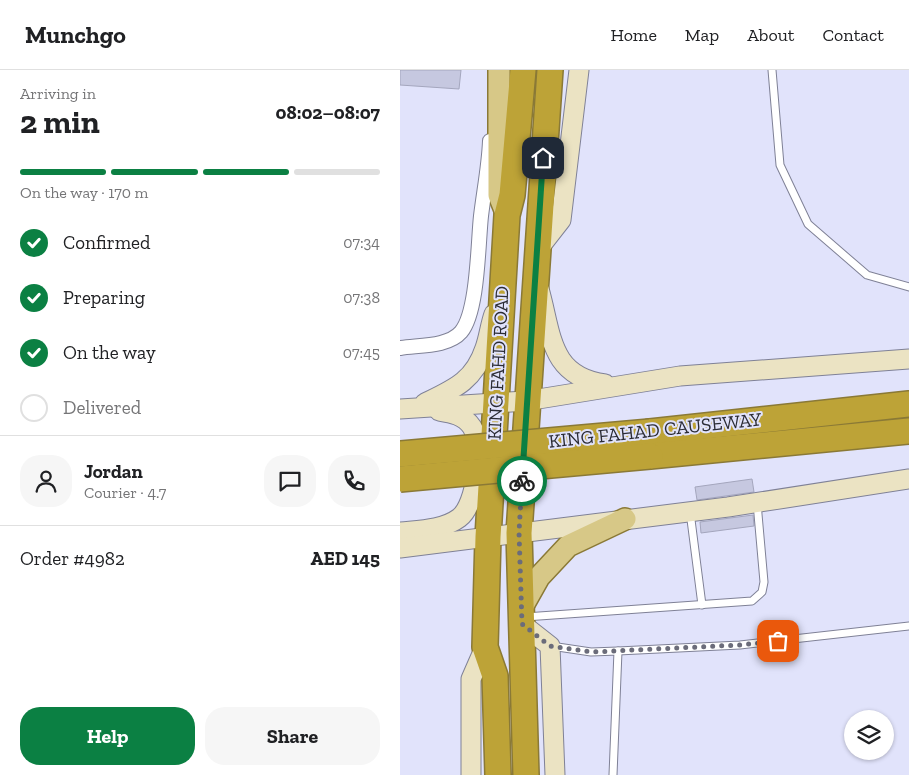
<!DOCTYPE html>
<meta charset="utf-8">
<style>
:root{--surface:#fff;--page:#f6f6f6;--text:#202124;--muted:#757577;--line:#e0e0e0;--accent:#0b8043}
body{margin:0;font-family:"Zilla Slab",serif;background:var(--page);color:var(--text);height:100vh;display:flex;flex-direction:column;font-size:19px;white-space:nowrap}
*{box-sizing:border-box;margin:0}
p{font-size:16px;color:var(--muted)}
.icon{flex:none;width:28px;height:28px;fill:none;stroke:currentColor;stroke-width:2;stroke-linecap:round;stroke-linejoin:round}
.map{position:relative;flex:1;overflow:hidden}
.drawer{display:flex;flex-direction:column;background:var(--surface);width:400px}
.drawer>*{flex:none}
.fabs{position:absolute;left:444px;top:640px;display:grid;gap:10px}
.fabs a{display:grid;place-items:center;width:50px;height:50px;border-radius:50%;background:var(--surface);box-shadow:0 1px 4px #0004;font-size:25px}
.pin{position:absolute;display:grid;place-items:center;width:42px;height:42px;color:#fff;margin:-21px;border-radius:10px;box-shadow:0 2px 8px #0006}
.courier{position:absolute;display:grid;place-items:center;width:50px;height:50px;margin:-25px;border:4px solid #0b8043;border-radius:50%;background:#fff;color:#222;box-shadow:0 1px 6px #0007}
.overview em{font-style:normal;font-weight:800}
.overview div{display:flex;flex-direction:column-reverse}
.overview{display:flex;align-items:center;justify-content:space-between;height:85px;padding:0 20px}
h1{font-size:32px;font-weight:800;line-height:38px}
.bar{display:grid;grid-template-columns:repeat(4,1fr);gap:8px 5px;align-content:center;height:60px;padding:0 20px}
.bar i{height:6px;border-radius:4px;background:var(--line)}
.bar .current{background:var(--accent)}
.bar p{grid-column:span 4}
.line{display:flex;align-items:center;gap:12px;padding:0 20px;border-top:1px solid var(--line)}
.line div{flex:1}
.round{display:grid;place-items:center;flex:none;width:52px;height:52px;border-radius:20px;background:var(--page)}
ol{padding:0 20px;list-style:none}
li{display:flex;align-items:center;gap:15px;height:55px}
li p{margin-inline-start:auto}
li .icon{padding:5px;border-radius:50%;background:var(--accent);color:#fff;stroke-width:4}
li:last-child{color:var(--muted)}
li i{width:28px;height:28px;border:2px solid var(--line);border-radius:50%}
.cta{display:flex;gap:10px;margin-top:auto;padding:10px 20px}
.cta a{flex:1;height:58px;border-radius:20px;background:var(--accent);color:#fff;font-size:20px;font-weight:800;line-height:58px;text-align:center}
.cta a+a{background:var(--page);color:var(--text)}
header{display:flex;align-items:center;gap:30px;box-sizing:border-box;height:70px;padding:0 25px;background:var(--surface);border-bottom:1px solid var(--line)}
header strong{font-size:24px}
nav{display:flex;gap:28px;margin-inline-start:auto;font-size:18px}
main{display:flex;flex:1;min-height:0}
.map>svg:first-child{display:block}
</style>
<header>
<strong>Munchgo</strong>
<nav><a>Home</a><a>Map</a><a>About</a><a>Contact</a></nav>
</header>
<main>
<section class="drawer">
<div class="overview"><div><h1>2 min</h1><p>Arriving in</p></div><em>08:02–08:07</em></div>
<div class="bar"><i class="current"></i><i class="current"></i><i class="current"></i><i></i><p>On the way · 170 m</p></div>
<ol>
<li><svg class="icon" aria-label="check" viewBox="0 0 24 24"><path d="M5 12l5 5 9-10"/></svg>Confirmed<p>07:34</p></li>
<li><svg class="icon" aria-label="check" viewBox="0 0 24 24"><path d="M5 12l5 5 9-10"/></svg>Preparing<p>07:38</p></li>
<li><svg class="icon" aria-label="check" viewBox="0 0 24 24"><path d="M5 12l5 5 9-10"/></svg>On the way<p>07:45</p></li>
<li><i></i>Delivered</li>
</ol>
<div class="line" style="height:90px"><a class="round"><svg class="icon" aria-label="person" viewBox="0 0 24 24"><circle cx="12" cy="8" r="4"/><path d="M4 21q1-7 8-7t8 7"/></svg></a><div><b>Jordan</b><p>Courier · 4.7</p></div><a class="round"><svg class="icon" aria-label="chat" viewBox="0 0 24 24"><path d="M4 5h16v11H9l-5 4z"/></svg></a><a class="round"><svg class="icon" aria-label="phone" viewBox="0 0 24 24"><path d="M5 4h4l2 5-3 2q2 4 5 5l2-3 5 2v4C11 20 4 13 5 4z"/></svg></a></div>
<div class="line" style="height:65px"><div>Order #4982</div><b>AED 145</b></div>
<div class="cta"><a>Help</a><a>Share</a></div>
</section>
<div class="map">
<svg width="509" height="705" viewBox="0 0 509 705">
<rect width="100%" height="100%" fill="#e1e3fb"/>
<!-- building -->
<g fill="#c6c8e0" stroke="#a4a6bd">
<path d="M 0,0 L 61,0 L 59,19 L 0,15 Z"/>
<path d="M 352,409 L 354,422 L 297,430 L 295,417 Z"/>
<path d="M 353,445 L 354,456 L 301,463 L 300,452 Z"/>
</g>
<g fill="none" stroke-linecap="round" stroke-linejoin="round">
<!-- service casing -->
<g stroke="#7f8196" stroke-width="9">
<g id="service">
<path d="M 372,0 L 380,95 L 408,154 L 467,205 L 509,217"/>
<path d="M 290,442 L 302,535"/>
<path d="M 125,547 L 352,531 L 362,522 L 364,512 L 357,433"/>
<path d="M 151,576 L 191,582 L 218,581 L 213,705"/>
<path d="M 218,581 L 340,575 L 509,556"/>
</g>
</g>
<!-- minor casing -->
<g stroke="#7f8196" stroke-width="16">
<path id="minor" d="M 0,278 C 19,275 48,277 61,262 C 78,242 78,173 81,146 C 84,121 89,96 90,71"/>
</g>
<!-- secondary casing -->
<g stroke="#7f8196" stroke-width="21">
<g id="secondary">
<path d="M 136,182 L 161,150 L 179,0"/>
<path d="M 139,219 C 152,264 149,306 205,314"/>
<path d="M 25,333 C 54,319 74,311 85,278 C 89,267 90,255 94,244"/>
<path d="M 0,339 L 126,331 L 280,306 L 509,289"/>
<path d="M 0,462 C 19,460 43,460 59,448 C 77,435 83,375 72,357 C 64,345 51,343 39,341"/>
<path d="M 0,478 L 328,437 L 509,409"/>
<path d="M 122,554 L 150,576 L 155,705"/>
<path d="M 71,705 L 71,609 L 85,577"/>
</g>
</g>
<!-- primary casing -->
<g stroke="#8a7936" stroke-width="24">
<g id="primary">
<path d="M 99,0 L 99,125 L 107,145"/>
<path d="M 121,539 L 139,507 L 168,476 L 225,449"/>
</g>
</g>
<!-- motorway casing -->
<g stroke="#8a7936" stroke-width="28">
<g id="motorway">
<path d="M 250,362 L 509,334"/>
<path d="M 250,386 L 509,361"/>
<path d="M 98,705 L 95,606 L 85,577 L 88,467 L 107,145 L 112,125 L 123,0"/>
<path d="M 126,705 L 119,463 L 150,0"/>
</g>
</g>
<!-- service -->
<use href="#service" stroke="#fff" stroke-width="7"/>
<!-- minor -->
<use href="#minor" stroke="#fff" stroke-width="14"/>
<!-- secondary -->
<use href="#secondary" stroke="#ebe3c3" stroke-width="19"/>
<!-- primary -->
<use href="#primary" stroke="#d7c887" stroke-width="21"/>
<!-- motorway -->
<use href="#motorway" stroke="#bda337" stroke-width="25"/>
<!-- motorway-bridge casing -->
<g stroke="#8a7936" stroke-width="28" stroke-linecap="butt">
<g id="motorway-bridge">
<path d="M 0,384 L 250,362"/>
<path d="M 0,409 L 250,386"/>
</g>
</g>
<!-- motorway-bridge -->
<use href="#motorway-bridge" stroke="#bda337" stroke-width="25"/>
</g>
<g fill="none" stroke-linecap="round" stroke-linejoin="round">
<!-- done -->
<path stroke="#6b6c7a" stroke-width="5" stroke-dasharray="0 9" d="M 122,411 L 119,462 L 122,554 L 150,576 L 192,582 L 340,575 L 378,571"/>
<!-- route -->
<path stroke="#0b8043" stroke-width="6" d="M 122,411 L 143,88"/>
</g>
<g text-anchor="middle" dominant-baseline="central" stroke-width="4" stroke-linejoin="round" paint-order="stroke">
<!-- street labels -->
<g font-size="19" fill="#2b2c35" stroke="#e1e3fb">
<text transform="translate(98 293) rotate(-87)">KING FAHD ROAD</text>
<text transform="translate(255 360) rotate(-6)">KING FAHAD CAUSEWAY</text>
</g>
</g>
</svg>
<div class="fabs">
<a><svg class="icon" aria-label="layers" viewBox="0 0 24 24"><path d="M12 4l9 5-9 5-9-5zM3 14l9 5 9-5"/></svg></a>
</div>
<div class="pin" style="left:378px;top:571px;background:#ea580c"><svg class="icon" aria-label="bag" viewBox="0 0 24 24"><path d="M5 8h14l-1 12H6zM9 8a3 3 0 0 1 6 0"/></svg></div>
<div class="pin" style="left:143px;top:88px;background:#1f2937"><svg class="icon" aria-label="home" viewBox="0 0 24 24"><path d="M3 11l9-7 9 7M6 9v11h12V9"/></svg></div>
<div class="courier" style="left:122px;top:411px"><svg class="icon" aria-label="bike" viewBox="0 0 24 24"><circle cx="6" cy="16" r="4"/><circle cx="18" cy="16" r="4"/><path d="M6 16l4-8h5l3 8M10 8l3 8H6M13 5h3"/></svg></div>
</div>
</main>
